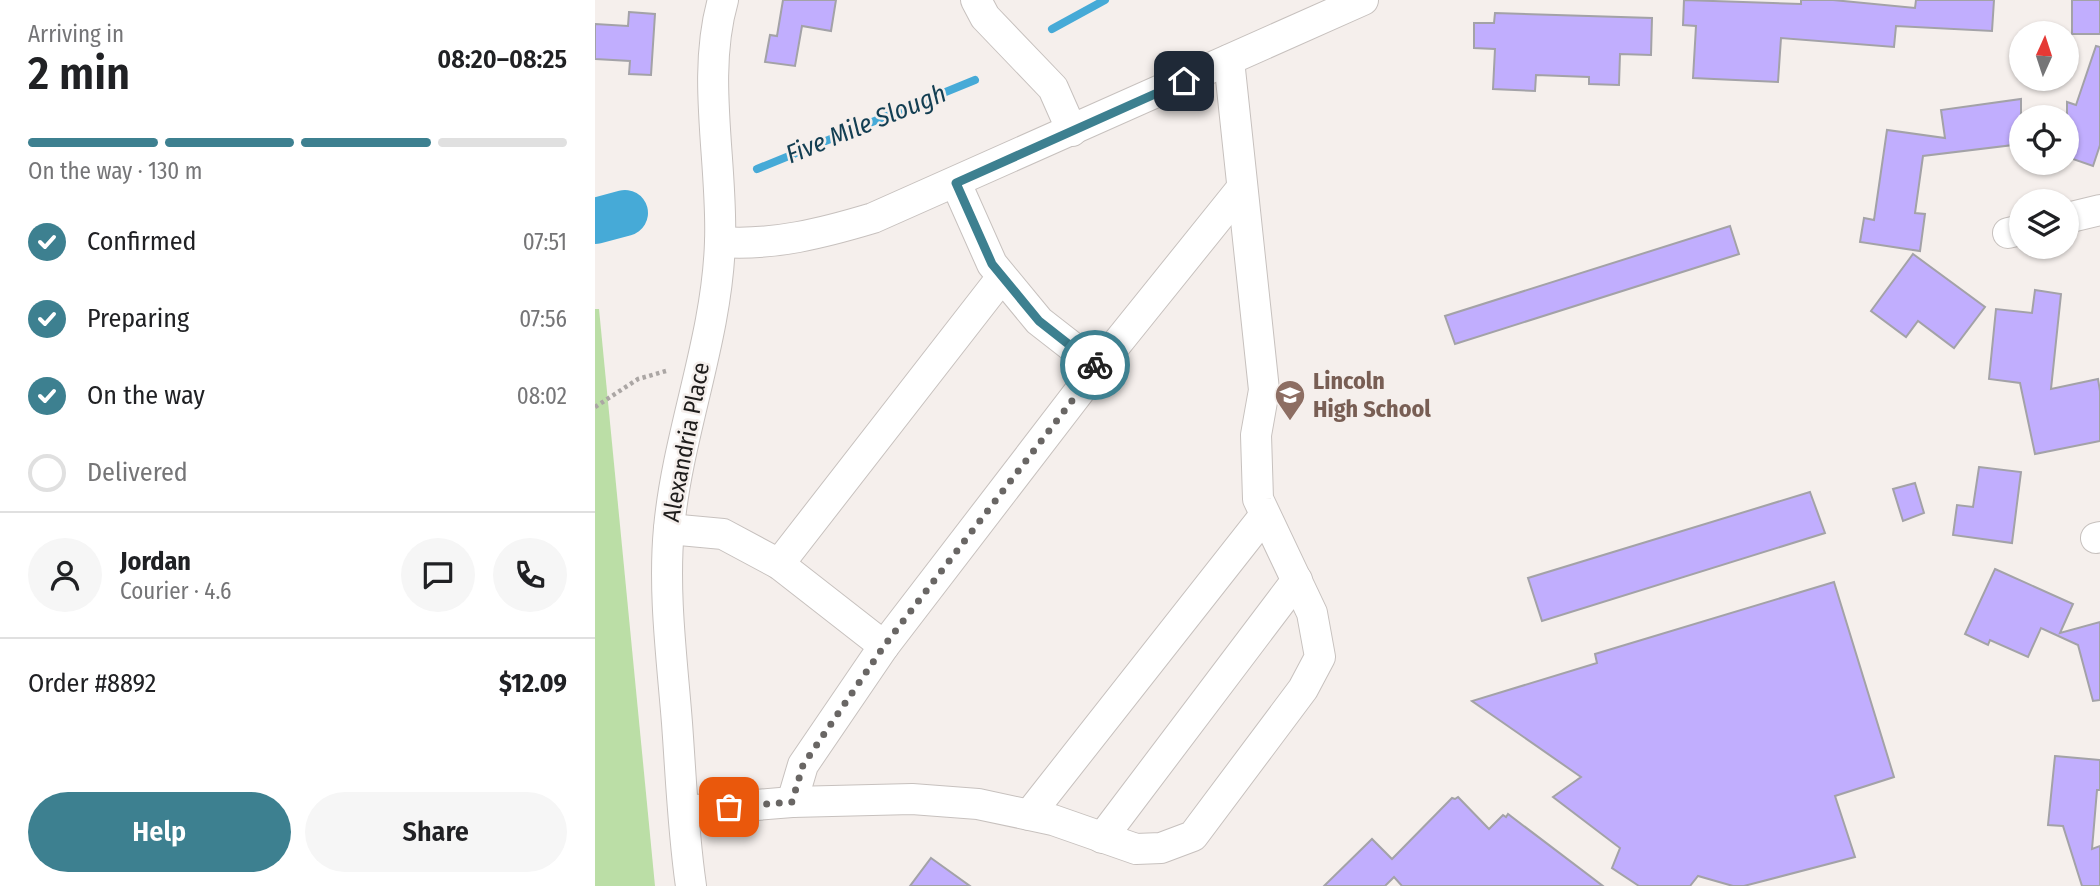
<!DOCTYPE html>
<meta charset="utf-8">
<style>
:root{--surface:#fff;--page:#f6f6f6;--text:#202124;--muted:#757577;--line:#e0e0e0;--accent:#3d8090}
body{margin:0;font-family:"Fira Sans Condensed",sans-serif;background:var(--page);color:var(--text);height:100vh;display:flex;flex-direction:column;font-size:26px;white-space:nowrap}
*{box-sizing:border-box;margin:0}
p{font-size:23px;color:var(--muted)}
.icon{flex:none;width:38px;height:38px;fill:none;stroke:currentColor;stroke-width:2;stroke-linecap:round;stroke-linejoin:round}
.map{position:relative;flex:1;overflow:hidden}
.panel{display:flex;flex-direction:column;background:var(--surface);width:595px}
.panel>*{flex:none}
.needle{width:46px;rotate:3deg}
.fabs{position:absolute;left:1414px;top:21px;display:grid;gap:14px}
.fabs a{display:grid;place-items:center;width:70px;height:70px;border-radius:50%;background:var(--surface);box-shadow:0 2px 5px #0004;font-size:35px}
.pin{position:absolute;display:grid;place-items:center;width:60px;height:60px;color:#fff;margin:-30px;border-radius:14px;box-shadow:0 4px 10px #0006}
.courier{position:absolute;display:grid;place-items:center;width:70px;height:70px;margin:-35px;border:5px solid #3d8090;border-radius:50%;background:#fff;color:#222;box-shadow:0 2px 9px #0007}
.summary em{font-style:normal;font-weight:600}
.summary div{display:flex;flex-direction:column-reverse}
.summary{display:flex;align-items:center;justify-content:space-between;height:119px;padding:0 28px}
h1{font-size:46px;font-weight:600;line-height:52px}
.bar{display:grid;grid-template-columns:repeat(4,1fr);gap:10px 7px;align-content:center;height:84px;padding:0 28px}
.bar i{height:9px;border-radius:5px;background:var(--line)}
.bar .selected{background:var(--accent)}
.bar p{grid-column:span 4}
.line{display:flex;align-items:center;gap:18px;padding:0 28px;border-top:2px solid var(--line)}
.line div{flex:1}
.round{display:grid;place-items:center;flex:none;width:74px;height:74px;border-radius:37px;background:var(--page)}
ol{padding:0 28px;list-style:none}
li{display:flex;align-items:center;gap:21px;height:77px}
li p{margin-inline-start:auto}
li .icon{padding:7px;border-radius:50%;background:var(--accent);color:#fff;stroke-width:4}
li:last-child{color:var(--muted)}
li i{width:38px;height:38px;border:4px solid var(--line);border-radius:50%}
.cta{display:flex;gap:14px;margin-top:auto;padding:14px 28px}
.cta a{flex:1;height:80px;border-radius:42px;background:var(--accent);color:#fff;font-size:28px;font-weight:600;line-height:80px;text-align:center}
.cta a+a{background:var(--page);color:var(--text)}
main{display:flex;flex:1;min-height:0}
.map>svg:first-child{display:block}
</style>
<main>
<section class="panel">
<div class="summary"><div><h1>2 min</h1><p>Arriving in</p></div><em>08:20–08:25</em></div>
<div class="bar"><i class="selected"></i><i class="selected"></i><i class="selected"></i><i></i><p>On the way · 130 m</p></div>
<ol>
<li><svg class="icon" aria-label="check" viewBox="0 0 24 24"><path d="M5 12l5 5 9-10"/></svg>Confirmed<p>07:51</p></li>
<li><svg class="icon" aria-label="check" viewBox="0 0 24 24"><path d="M5 12l5 5 9-10"/></svg>Preparing<p>07:56</p></li>
<li><svg class="icon" aria-label="check" viewBox="0 0 24 24"><path d="M5 12l5 5 9-10"/></svg>On the way<p>08:02</p></li>
<li><i></i>Delivered</li>
</ol>
<div class="line" style="height:126px"><a class="round"><svg class="icon" aria-label="person" viewBox="0 0 24 24"><circle cx="12" cy="8" r="4"/><path d="M4 21q1-7 8-7t8 7"/></svg></a><div><b>Jordan</b><p>Courier · 4.6</p></div><a class="round"><svg class="icon" aria-label="chat" viewBox="0 0 24 24"><path d="M4 5h16v11H9l-5 4z"/></svg></a><a class="round"><svg class="icon" aria-label="phone" viewBox="0 0 24 24"><path d="M5 4h4l2 5-3 2q2 4 5 5l2-3 5 2v4C11 20 4 13 5 4z"/></svg></a></div>
<div class="line" style="height:91px"><div>Order #8892</div><b>$12.09</b></div>
<div class="cta"><a>Help</a><a>Share</a></div>
</section>
<div class="map">
<svg width="1505" height="886" viewBox="0 0 1505 886">
<rect width="100%" height="100%" fill="#f5efec"/>
<!-- green -->
<path fill="#bbdea6" d="M 0,309 L 4,309 L 60,886 L 0,886 Z"/>
<g fill="none" stroke-linecap="round" stroke-linejoin="round">
<!-- stream -->
<g stroke="#46aad7" stroke-width="8">
<path d="M 457,29 L 510,0"/>
<path d="M 162,169 L 380,80"/>
</g>
<!-- river -->
<path stroke="#46aad7" stroke-width="46" d="M 0,221 L 30,213"/>
</g>
<!-- building -->
<g fill="#c1aefe" stroke="#a3a2a7" stroke-width="2">
<path d="M 188,0 L 241,0 L 236,31 L 207,26 L 200,66 L 170,62 L 175,35 L 182,36 Z"/>
<path d="M 1089,0 L 1206,4 L 1206,0 L 1238,0 L 1320,8 L 1321,0 L 1399,0 L 1397,31 L 1301,26 L 1299,47 L 1186,38 L 1183,82 L 1098,78 L 1101,26 L 1088,25 Z"/>
<rect x="1477" y="0" width="28" height="34"/>
<path d="M 34,12 L 60,14 L 56,75 L 34,74 L 35,61 L 0,59 L 0,24 L 33,26 Z"/>
<path d="M 900,13 L 1057,18 L 1056,55 L 1025,54 L 1024,85 L 994,84 L 994,77 L 941,75 L 940,91 L 898,89 L 900,49 L 879,48 L 879,23 L 899,23 Z"/>
<path d="M 1501,46 L 1505,47 L 1505,145 L 1498,166 L 1472,157 L 1480,133 L 1472,131 L 1472,102 L 1481,105 Z"/>
<path d="M 1426,99 L 1426,144 L 1328,156 L 1320,213 L 1330,214 L 1325,251 L 1265,242 L 1269,218 L 1279,220 L 1292,130 L 1350,138 L 1346,110 Z"/>
<path d="M 1135,226 L 1144,254 L 860,344 L 850,316 Z"/>
<path d="M 1318,254 L 1390,307 L 1359,348 L 1323,321 L 1311,337 L 1276,311 Z"/>
<path d="M 1440,290 L 1466,294 L 1456,389 L 1503,379 L 1505,391 L 1505,441 L 1440,454 L 1425,383 L 1394,379 L 1401,309 L 1437,313 Z"/>
<path d="M 1384,467 L 1426,472 L 1417,543 L 1358,535 L 1362,505 L 1378,507 Z"/>
<path d="M 1320,483 L 1329,513 L 1308,521 L 1298,489 Z"/>
<path d="M 1215,492 L 1230,533 L 947,621 L 933,578 Z"/>
<path d="M 1400,569 L 1478,604 L 1465,633 L 1505,622 L 1505,700 L 1498,701 L 1483,645 L 1446,628 L 1433,657 L 1395,640 L 1393,645 L 1370,634 Z"/>
<path d="M 1239,582 L 1299,777 L 1240,796 L 1260,857 L 1149,886 L 1138,886 L 1103,876 L 1095,886 L 1044,886 L 1017,868 L 1025,848 L 958,797 L 986,777 L 877,701 L 1002,663 L 1000,654 Z"/>
<path d="M 1460,756 L 1505,760 L 1505,790 L 1502,790 L 1497,849 L 1505,846 L 1505,886 L 1487,886 L 1468,826 L 1453,825 Z"/>
<path d="M 863,797 L 894,829 L 908,815 L 911,817 L 913,814 L 1008,886 L 807,886 L 799,877 L 790,886 L 729,886 L 777,839 L 797,859 L 857,798 L 860,799 Z"/>
<path d="M 336,858 L 375,886 L 315,886 Z"/>
</g>
<g fill="none" stroke-linecap="round" stroke-linejoin="round">
<!-- minor casing -->
<g stroke="#c7c1be" stroke-width="32">
<g id="minor">
<path d="M 381,0 L 390,17 L 458,88 L 477,131"/>
<path d="M 361,183 L 397,264 L 444,321 L 503,367 L 647,188"/>
<path d="M 1472,218 L 1505,210"/>
<path d="M 1413,233 L 1426,230"/>
<path d="M 125,242 C 178,246 228,233 278,218 L 768,0"/>
<path d="M 74,529 L 128,534 L 184,564 L 289,646 L 208,765 L 197,802"/>
<path d="M 1501,538 L 1505,537"/>
<path d="M 184,564 L 407,277"/>
<path d="M 289,646 L 503,367"/>
<path d="M 89,811 L 197,802 L 317,799 L 383,804 L 458,820 L 541,849 L 566,848 L 598,836 L 708,689 L 725,657 L 717,613 L 663,499 L 661,435 L 669,390 L 634,60"/>
<path d="M 434,815 L 670,515"/>
<path d="M 507,838 L 702,580"/>
<path d="M 96,886 C 88,832 86,777 82,723 C 77,659 68,592 74,528 C 83,432 122,339 125,242 C 128,164 106,76 128,0"/>
</g>
</g>
<!-- path -->
<path stroke="#aba6a4" stroke-width="4.5" stroke-dasharray="3.5 3.5" stroke-linecap="butt" d="M 0,407 L 43,379 L 71,371"/>
<!-- minor -->
<use href="#minor" stroke="#fff" stroke-width="30"/>
</g>
<g fill="none" stroke-linecap="round" stroke-linejoin="round">
<!-- done -->
<path stroke="#696664" stroke-width="7" stroke-dasharray="0 12.6" d="M 134,807 L 197,802 L 208,765 L 289,646 L 503,367 L 500,365"/>
<!-- route -->
<path stroke="#3d8090" stroke-width="9" d="M 500,365 L 444,321 L 397,264 L 361,183 L 589,81"/>
</g>
<!-- icons -->
<defs>
<g id="school-pin" transform="scale(1.575)"><path d="M0 17L-7.5 6A9.5 9.5 0 1 1 7.5 6Z" fill="#8d6e63" stroke="#f5efec"/><path d="M0-5L7-2L0 1L-7-2ZM-4 1L0 2.5L4 1V4Q0 6-4 4Z" fill="#fff"/></g>
</defs>
<g fill-rule="evenodd">
<use href="#school-pin" x="695" y="395"/>
</g>
<g text-anchor="middle" dominant-baseline="central" stroke-width="5" stroke-linejoin="round" paint-order="stroke">
<!-- education labels -->
<g font-size="24" font-weight="bold" fill="#785e54" stroke="#f5efec" text-anchor="start">
<text x="718" y="381">Lincoln<tspan x="718" dy="28">High School</tspan></text>
</g>
<!-- street labels -->
<g font-size="24" fill="#1e1c1b" stroke="#f5efec">
<text transform="translate(91 442) rotate(-79)">Alexandria Place</text>
</g>
<!-- water labels -->
<g font-size="26" font-style="italic" fill="#133e52" stroke="#f5efec">
<text transform="translate(271 124) rotate(-22)">Five Mile Slough</text>
</g>
</g>
</svg>
<div class="fabs">
<a><svg class="needle" viewBox="-14 -14 28 28"><path d="M0-13l5 13h-10z" fill="#e53935"/><path d="M0 13l5-13h-10z" fill="#757577"/></svg></a>
<a><svg class="icon" aria-label="locate" viewBox="0 0 24 24"><circle cx="12" cy="12" r="6"/><path d="M12 2v4M12 18v4M2 12h4M18 12h4"/></svg></a>
<a><svg class="icon" aria-label="layers" viewBox="0 0 24 24"><path d="M12 4l9 5-9 5-9-5zM3 14l9 5 9-5"/></svg></a>
</div>
<div class="pin" style="left:134px;top:807px;background:#ea580c"><svg class="icon" aria-label="bag" viewBox="0 0 24 24"><path d="M5 8h14l-1 12H6zM9 8a3 3 0 0 1 6 0"/></svg></div>
<div class="pin" style="left:589px;top:81px;background:#1f2937"><svg class="icon" aria-label="home" viewBox="0 0 24 24"><path d="M3 11l9-7 9 7M6 9v11h12V9"/></svg></div>
<div class="courier" style="left:500px;top:365px"><svg class="icon" aria-label="bike" viewBox="0 0 24 24"><circle cx="6" cy="16" r="4"/><circle cx="18" cy="16" r="4"/><path d="M6 16l4-8h5l3 8M10 8l3 8H6M13 5h3"/></svg></div>
</div>
</main>
